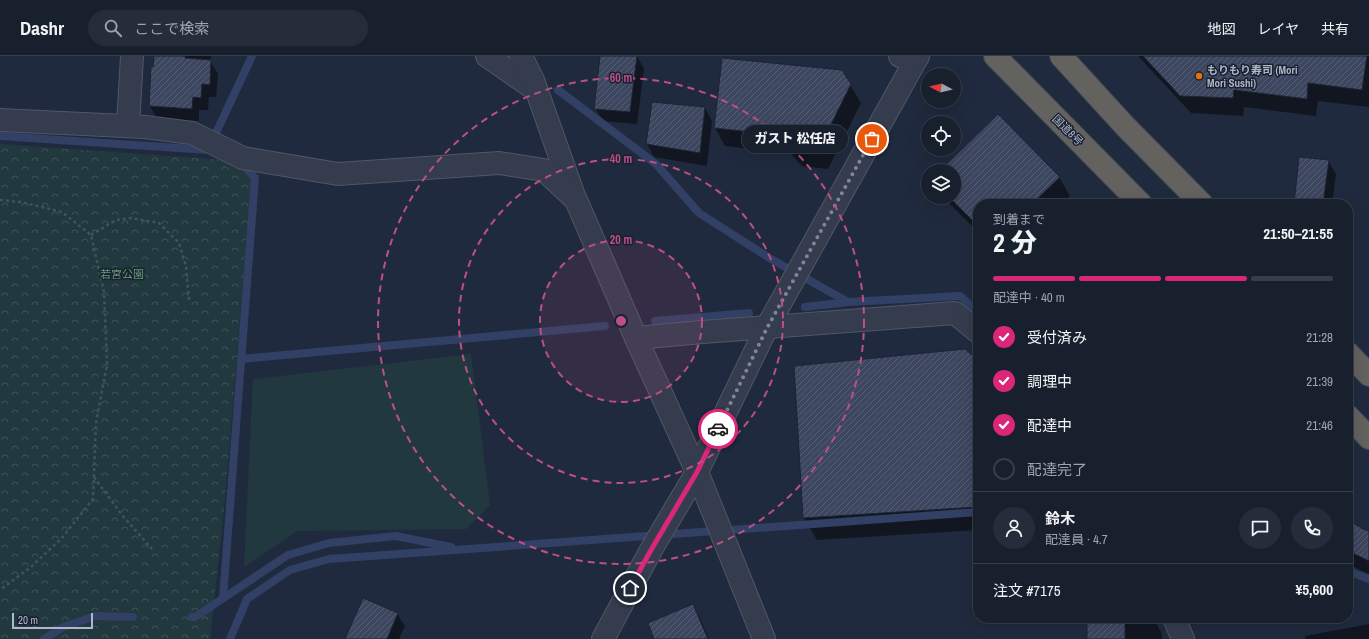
<!DOCTYPE html>
<html lang="ja">
<meta charset="utf-8">
<style>
:root{--surface:#18202e;--page:#252d3a;--text:#f1f3f6;--muted:#9fa3aa;--line:#363e4a;--accent:#db2777}
body{margin:0;font-family:"Archivo Narrow","Noto Sans JP",sans-serif;background:var(--page);color:var(--text);height:100vh;display:flex;flex-direction:column;font-size:15px;white-space:nowrap}
*{box-sizing:border-box;margin:0}
p{font-size:13px;color:var(--muted)}
.icon{flex:none;width:22px;height:22px;fill:none;stroke:currentColor;stroke-width:2;stroke-linecap:round;stroke-linejoin:round}
.map{position:relative;flex:1;overflow:hidden}
.drawer{position:absolute;left:973px;top:143px;width:380px;height:424px;display:flex;flex-direction:column;background:var(--surface);border-radius:16px;box-shadow:0 4px 16px #0002,0 0 0 1px var(--line)}
.drawer>*{flex:none}
.needle{width:26px;rotate:277deg}
.fabs{position:absolute;left:921px;top:12px;display:grid;gap:8px}
.fabs a{display:grid;place-items:center;width:40px;height:40px;border-radius:50%;background:var(--surface);box-shadow:0 4px 16px #0002,0 0 0 1px var(--line);font-size:20px}
.scale{position:absolute;left:12px;bottom:10px;width:81px;box-sizing:border-box;padding-left:4px;border:2px solid #b0b7c9;border-top:0;font-size:11px;line-height:14px;white-space:nowrap;color:#b0b7c9;-webkit-text-stroke:3px #1a2132;paint-order:stroke}
.pin{position:absolute;display:grid;place-items:center;width:34px;height:34px;color:#fff;margin:-17px;border:2px solid #fff;border-radius:50%;box-shadow:0 1px 4px #0007}
.courier{position:absolute;display:grid;place-items:center;width:40px;height:40px;margin:-20px;border:3px solid #db2777;border-radius:50%;background:#fff;color:#222;box-shadow:0 1px 5px #0007}
.bubble{position:absolute;height:28px;border-radius:14px;background:var(--surface);box-shadow:0 4px 16px #0002,0 0 0 1px var(--line);font-size:13px;font-weight:800;line-height:28px;text-align:center}
.headline em{font-style:normal;font-weight:800}
.headline div{display:flex;flex-direction:column-reverse}
.headline{display:flex;align-items:center;justify-content:space-between;height:68px;padding:0 20px}
h1{font-size:26px;font-weight:800;line-height:30px}
.bar{display:grid;grid-template-columns:repeat(4,1fr);gap:6px 4px;align-content:center;height:48px;padding:0 20px}
.bar i{height:5px;border-radius:3px;background:var(--line)}
.bar .selected{background:var(--accent)}
.bar p{grid-column:span 4}
.line{display:flex;align-items:center;gap:10px;padding:0 20px;border-top:1px solid var(--line)}
.line div{flex:1}
.round{display:grid;place-items:center;flex:none;width:42px;height:42px;border-radius:21px;background:var(--page)}
ol{padding:0 20px;list-style:none}
li{display:flex;align-items:center;gap:12px;height:44px}
li p{margin-inline-start:auto}
li .icon{padding:4px;border-radius:50%;background:var(--accent);color:#fff;stroke-width:4}
li:last-child{color:var(--muted)}
li i{width:22px;height:22px;border:2px solid var(--line);border-radius:50%}
header{display:flex;align-items:center;gap:24px;box-sizing:border-box;height:56px;padding:0 20px;background:var(--surface);border-bottom:1px solid var(--line)}
header strong{font-size:19px}
nav{display:flex;gap:22px;margin-inline-start:auto;font-size:14px}
.search{width:280px;height:36px;background:var(--page);display:flex;align-items:center;gap:10px;box-sizing:border-box;padding:0 14px;border-radius:22px;color:var(--muted);font-size:15px}
.map>svg:first-child{display:block}
</style>
<header>
<strong>Dashr</strong>
<div class="search"><svg class="icon" aria-label="search" viewBox="0 0 24 24"><circle cx="10" cy="10" r="6"/><path d="M15 15l6 6"/></svg>ここで検索</div>
<nav><a>地図</a><a>レイヤ</a><a>共有</a></nav>
</header>
<div class="map">
<svg width="1369" height="583" viewBox="0 0 1369 583">
<defs>
<pattern id="park-crowns" width="20" height="18" patternUnits="userSpaceOnUse"><rect width="20" height="18" fill="#22383f"/><path d="M2 6a3 3 0 1 1 6 0M12 15a3 3 0 1 1 6 0" fill="none" stroke="#405359"/></pattern>
<pattern id="building-hatch" width="6" height="6" patternUnits="userSpaceOnUse"><rect width="6" height="6" fill="#3c465e"/><path d="M-1 1l2-2M0 6l6-6M5 7l2-2" fill="none" stroke="#565e74"/></pattern>
</defs>
<rect width="100%" height="100%" fill="#202a3e"/>
<!-- grass -->
<path fill="#22383f" d="M 471,298 L 490,449 L 466,473 L 297,475 L 244,511 L 253,323 Z"/>
<!-- park -->
<path fill="url(#park-crowns)" d="M 0,88 L 253,106 L 224,453 L 210,583 L 0,583 Z"/>
<!-- shadow -->
<g fill="#0007">
<path d="M 155,0 L 211,0 L 210,5 L 218,18 L 216,41 L 209,41 L 208,54 L 199,54 L 199,65 L 157,63 L 150,50 Z"/>
<path d="M 601,0 L 637,0 L 644,13 L 637,68 L 603,65 L 595,52 Z"/>
<path d="M 1138,0 L 1369,0 L 1369,51 L 1318,45 L 1316,60 L 1244,51 L 1243,60 L 1191,57 Z"/>
<path d="M 850,29 L 861,47 L 828,113 L 802,110 L 790,97 L 725,90 L 715,72 Z"/>
<path d="M 705,52 L 712,65 L 707,110 L 654,101 L 647,88 Z"/>
<path d="M 998,59 L 1059,121 L 1070,140 L 1061,148 L 978,148 L 978,176 L 944,142 L 954,141 L 954,115 L 942,115 Z"/>
<path d="M 1328,105 L 1336,118 L 1332,148 L 1295,148 Z"/>
<path d="M 978,306 L 978,474 L 817,484 L 804,462 L 796,311 Z"/>
<path d="M 1348,465 L 1362,474 L 1369,476 L 1369,518 L 1348,508 Z"/>
<path d="M 693,550 L 700,562 L 709,583 L 656,583 Z"/>
<path d="M 397,558 L 405,570 L 399,583 L 347,583 Z"/>
<path d="M 1088,562 L 1131,562 L 1132,565 L 1155,565 L 1162,578 L 1162,583 L 1088,583 Z"/>
<path d="M 1369,568 L 1369,583 L 1305,583 L 1305,580 Z"/>
</g>
<g fill="none" stroke-linecap="round" stroke-linejoin="round">
<!-- stream -->
<g stroke="#314064" stroke-width="8">
<path d="M 558,34 L 656,108 L 699,157 L 771,203 L 848,246 L 960,240 L 978,256"/>
<path d="M 0,80 L 208,94 L 252,0"/>
<path d="M 805,251 L 848,246"/>
<path d="M 655,265 L 749,257"/>
<path d="M 241,303 L 605,270"/>
<path d="M 1348,515 L 1369,523"/>
<path d="M 223,542 L 255,122 L 240,106"/>
<path d="M 192,561 L 195,561 L 288,499 L 329,487 L 396,480 L 451,491"/>
<path d="M 44,583 L 63,571 L 95,560 L 133,561"/>
<path d="M 230,583 L 247,543 L 290,514 L 329,503 L 978,456"/>
</g>
</g>
<!-- building -->
<g fill="url(#building-hatch)" stroke="#1b2334">
<path d="M 154,0 L 185,0 L 185,2 L 211,4 L 210,29 L 202,28 L 201,42 L 193,41 L 192,53 L 149,50 L 151,10 L 153,11 Z"/>
<path d="M 600,0 L 637,0 L 630,56 L 594,53 Z"/>
<path d="M 1143,0 L 1367,0 L 1362,34 L 1308,27 L 1307,43 L 1234,34 L 1233,42 L 1180,40 Z"/>
<path d="M 722,2 L 842,14 L 851,28 L 818,95 L 791,92 L 779,79 L 714,72 Z"/>
<path d="M 652,46 L 705,51 L 700,97 L 646,88 Z"/>
<path d="M 998,58 L 1060,121 L 1032,148 L 978,148 L 978,170 L 949,141 L 954,141 L 954,115 L 940,115 Z"/>
<path d="M 1299,101 L 1329,104 L 1323,148 L 1294,148 Z"/>
<path d="M 965,293 L 978,304 L 978,451 L 803,462 L 794,310 Z"/>
<path d="M 1348,464 L 1363,473 L 1369,475 L 1369,505 L 1348,495 Z"/>
<path d="M 363,542 L 398,557 L 387,583 L 345,583 Z"/>
<path d="M 693,548 L 708,583 L 654,583 L 648,567 Z"/>
<rect x="1087" y="562" width="38" height="21"/>
</g>
<g fill="none" stroke-linecap="round" stroke-linejoin="round">
<!-- minor casing -->
<g stroke="#4f5768" stroke-width="24">
<g id="minor">
<path d="M 487,0 L 536,34"/>
<path d="M 521,0 L 533,24 L 574,140"/>
<path d="M 900,0 L 917,2"/>
<path d="M 0,64 L 145,71 L 192,77 L 243,102 L 338,118 L 499,107 L 544,114 L 576,144 L 636,282 L 697,416 L 764,583"/>
<path d="M 128,70 L 132,0"/>
<path d="M 636,282 L 702,276 L 955,257 L 978,276"/>
<path d="M 1174,562 L 1183,583"/>
</g>
</g>
<!-- tertiary casing -->
<g stroke="#4f5768" stroke-width="24">
<path id="tertiary" d="M 603,583 L 651,494 L 697,416 L 767,271 L 918,0"/>
</g>
<!-- trunk casing -->
<g stroke="#3c4455" stroke-width="24">
<g id="trunk">
<path d="M 995,0 L 1141,148"/>
<path d="M 1061,0 L 1125,70 L 1202,148"/>
<path d="M 1348,297 L 1369,319"/>
<path d="M 1348,360 L 1369,382"/>
</g>
</g>
<!-- path -->
<g stroke="#3d5459" stroke-width="2.5" stroke-dasharray="3 3" stroke-linecap="butt">
<path d="M 0,144 L 21,146 L 62,156 L 91,179 L 104,236 L 107,308 L 96,367 L 93,443 L 61,483 L 31,511 L 0,534"/>
<path d="M 91,179 L 116,164 L 131,162 L 159,167 L 179,187 L 186,210 L 189,244"/>
<path d="M 94,421 L 122,459 L 152,493"/>
</g>
<!-- minor -->
<use href="#minor" stroke="#343c4e" stroke-width="22"/>
<!-- tertiary -->
<use href="#tertiary" stroke="#343c4e" stroke-width="22"/>
<!-- trunk -->
<use href="#trunk" stroke="#63625f" stroke-width="22"/>
</g>
<g fill="none" stroke-linecap="round" stroke-linejoin="round">
<!-- done -->
<path stroke="#7e8698" stroke-width="4" stroke-dasharray="0 7.2" d="M 718,373 L 767,272 L 872,83"/>
<!-- route -->
<path stroke="#db2777" stroke-width="5" d="M 630,532 L 651,494 L 697,416 L 718,373"/>
</g>
<!-- distance rings -->
<circle cx="621" cy="265" r="81" fill="#bc5082" fill-opacity=".12"/>
<g fill="none" stroke="#bc5082" stroke-width="2" stroke-dasharray="7 5">
<circle cx="621" cy="265" r="81"/>
<circle cx="621" cy="265" r="162"/>
<circle cx="621" cy="265" r="243"/>
</g>
<!-- markers -->
<circle fill="#e8710a" stroke="#1a2132" stroke-width="1.5" cx="1199" cy="20" r="4"/>
<g text-anchor="middle" dominant-baseline="central" stroke-width="3" stroke-linejoin="round" paint-order="stroke">
<!-- poi labels -->
<g font-size="11" font-weight="bold" fill="#b0b7c9" stroke="#1a2132" text-anchor="start">
<text x="1207" y="14">もりもり寿司 (Mori<tspan x="1207" dy="13">Mori Sushi)</tspan></text>
</g>
<!-- street labels -->
<g font-size="11" fill="#b0b7c9" stroke="#1a2132">
<text transform="translate(1068 74) rotate(45)">国道8号</text>
</g>
<!-- park labels -->
<g font-size="11" fill="#649d77" stroke="#1a2132">
<text x="122" y="218">若宮公園</text>
</g>
</g>
<circle cx="621" cy="265" r="6" fill="#bc5082" stroke="#1a2132" stroke-width="2"/>
<g font-size="12" text-anchor="middle" font-weight="bold" fill="#bc5082" stroke="#1a2132" stroke-width="3" stroke-linejoin="round" paint-order="stroke">
<text x="621" y="26">60 m</text>
<text x="621" y="107">40 m</text>
<text x="621" y="188">20 m</text>
</g>
</svg>
<div class="fabs">
<a><svg class="needle" viewBox="-14 -14 28 28"><path d="M0-13l5 13h-10z" fill="#e53935"/><path d="M0 13l5-13h-10z" fill="#9fa3aa"/></svg></a>
<a><svg class="icon" aria-label="locate" viewBox="0 0 24 24"><circle cx="12" cy="12" r="6"/><path d="M12 2v4M12 18v4M2 12h4M18 12h4"/></svg></a>
<a><svg class="icon" aria-label="layers" viewBox="0 0 24 24"><path d="M12 4l9 5-9 5-9-5zM3 14l9 5 9-5"/></svg></a>
</div>
<div class="scale">20 m</div>
<div class="pin" style="left:872px;top:83px;background:#ea580c"><svg class="icon" aria-label="bag" viewBox="0 0 24 24"><path d="M5 8h14l-1 12H6zM9 8a3 3 0 0 1 6 0"/></svg></div>
<div class="pin" style="left:630px;top:532px;background:#1f2937"><svg class="icon" aria-label="home" viewBox="0 0 24 24"><path d="M3 11l9-7 9 7M6 9v11h12V9"/></svg></div>
<div class="courier" style="left:718px;top:373px"><svg class="icon" aria-label="car" viewBox="0 0 24 24"><path d="M5 17H2v-5l4-1 3-4h7l3 4 3 1v5h-3M9 17h6M6 11h13"/><circle cx="7" cy="17" r="2"/><circle cx="17" cy="17" r="2"/></svg></div>
<div class="bubble" style="left:742px;top:69px;width:106px">ガスト 松任店</div>
<section class="drawer">
<div class="headline"><div><h1>2 分</h1><p>到着まで</p></div><em>21:50–21:55</em></div>
<div class="bar"><i class="selected"></i><i class="selected"></i><i class="selected"></i><i></i><p>配達中 · 40 m</p></div>
<ol>
<li><svg class="icon" aria-label="check" viewBox="0 0 24 24"><path d="M5 12l5 5 9-10"/></svg>受付済み<p>21:28</p></li>
<li><svg class="icon" aria-label="check" viewBox="0 0 24 24"><path d="M5 12l5 5 9-10"/></svg>調理中<p>21:39</p></li>
<li><svg class="icon" aria-label="check" viewBox="0 0 24 24"><path d="M5 12l5 5 9-10"/></svg>配達中<p>21:46</p></li>
<li><i></i>配達完了</li>
</ol>
<div class="line" style="height:72px"><a class="round"><svg class="icon" aria-label="person" viewBox="0 0 24 24"><circle cx="12" cy="8" r="4"/><path d="M4 21q1-7 8-7t8 7"/></svg></a><div><b>鈴木</b><p>配達員 · 4.7</p></div><a class="round"><svg class="icon" aria-label="chat" viewBox="0 0 24 24"><path d="M4 5h16v11H9l-5 4z"/></svg></a><a class="round"><svg class="icon" aria-label="phone" viewBox="0 0 24 24"><path d="M5 4h4l2 5-3 2q2 4 5 5l2-3 5 2v4C11 20 4 13 5 4z"/></svg></a></div>
<div class="line" style="height:52px"><div>注文 #7175</div><b>¥5,600</b></div>
</section>
</div>
